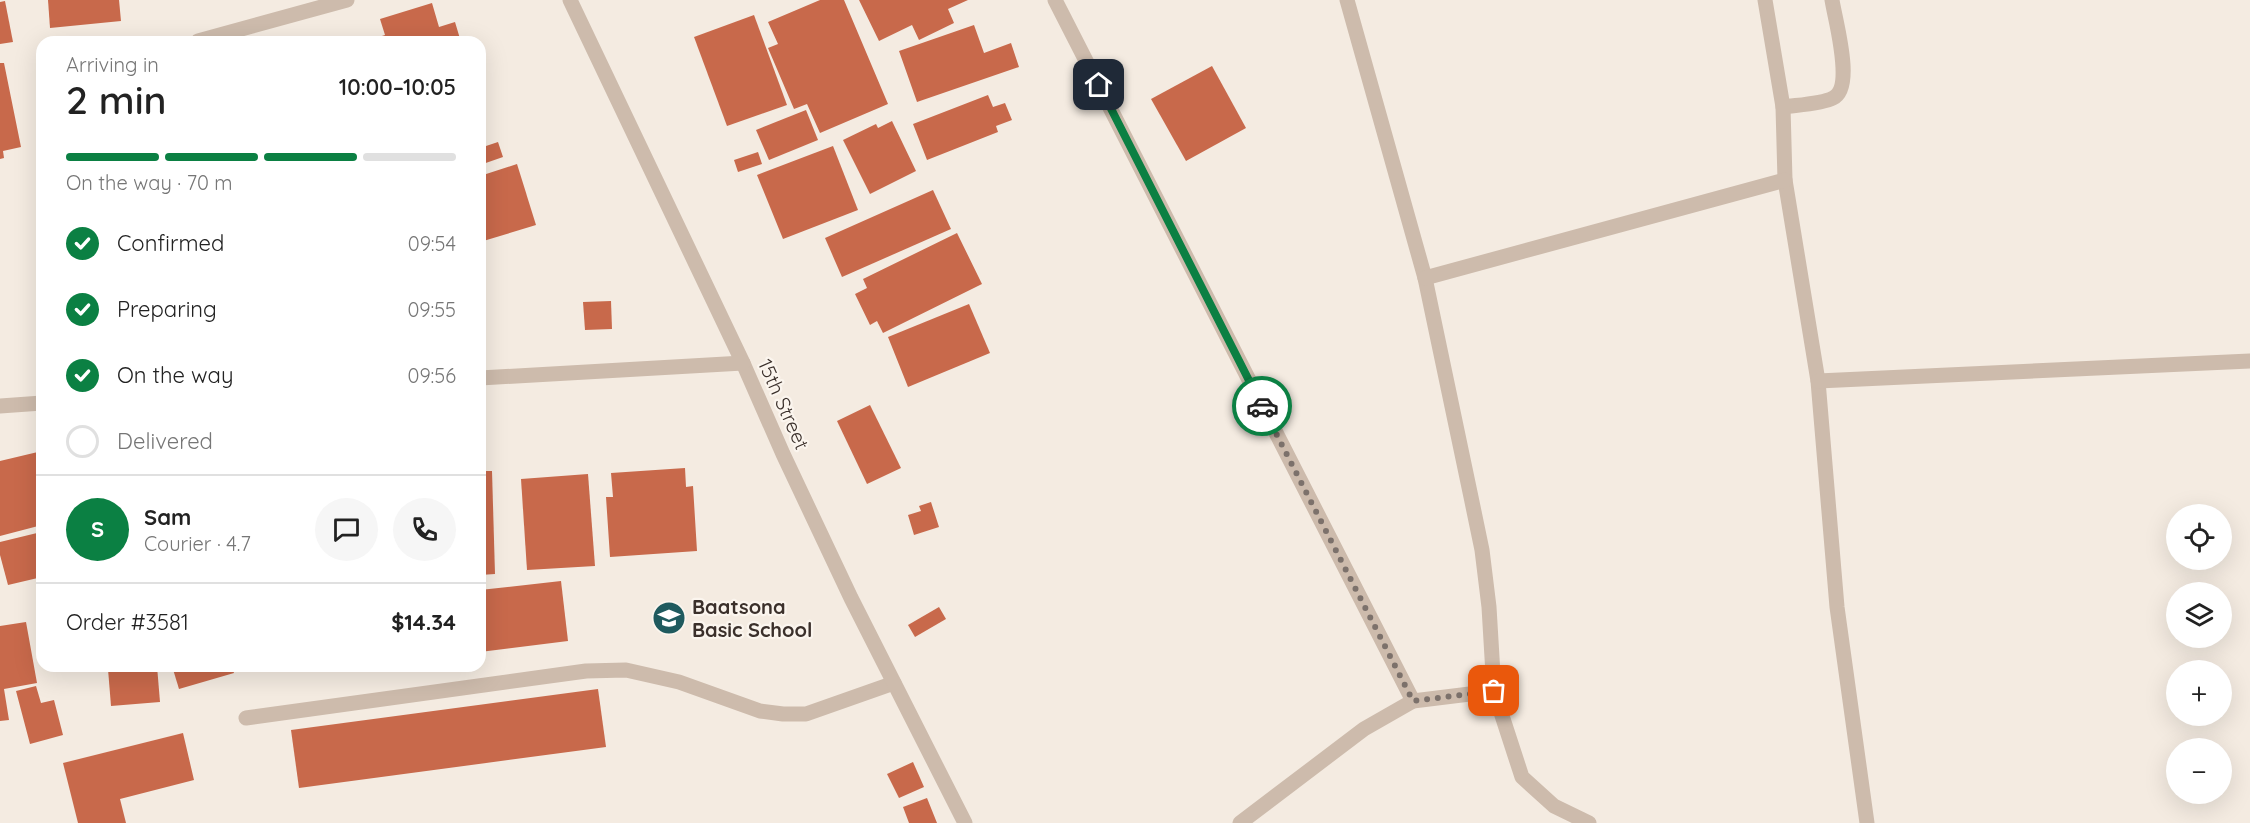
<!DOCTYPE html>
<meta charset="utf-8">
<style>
:root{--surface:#fff;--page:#f6f6f6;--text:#222;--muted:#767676;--line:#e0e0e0;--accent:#0b8043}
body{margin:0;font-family:Quicksand,sans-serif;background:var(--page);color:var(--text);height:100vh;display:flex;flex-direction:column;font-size:22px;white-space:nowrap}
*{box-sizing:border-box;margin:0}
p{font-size:20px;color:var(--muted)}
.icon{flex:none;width:33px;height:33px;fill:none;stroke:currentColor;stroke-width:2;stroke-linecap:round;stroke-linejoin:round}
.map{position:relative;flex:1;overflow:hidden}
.side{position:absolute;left:36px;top:36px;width:450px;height:636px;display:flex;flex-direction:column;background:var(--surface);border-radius:18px;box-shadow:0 6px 24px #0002}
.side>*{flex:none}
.controls{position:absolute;left:2166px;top:504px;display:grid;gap:12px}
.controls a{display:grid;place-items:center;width:66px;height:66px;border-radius:50%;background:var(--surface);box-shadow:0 6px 24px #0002;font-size:30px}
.pin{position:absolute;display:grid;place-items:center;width:51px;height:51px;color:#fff;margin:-26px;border-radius:12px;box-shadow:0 3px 9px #0006}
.courier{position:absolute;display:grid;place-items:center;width:60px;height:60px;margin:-30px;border:4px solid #0b8043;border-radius:50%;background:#fff;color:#222;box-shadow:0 2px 8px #0007}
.headline em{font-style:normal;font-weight:600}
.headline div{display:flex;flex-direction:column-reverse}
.headline{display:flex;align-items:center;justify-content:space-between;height:102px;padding:0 30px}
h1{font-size:39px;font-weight:600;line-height:45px}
.bar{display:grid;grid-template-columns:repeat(4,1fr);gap:9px 6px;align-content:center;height:72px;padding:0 30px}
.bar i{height:8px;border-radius:4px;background:var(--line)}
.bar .selected{background:var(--accent)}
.bar p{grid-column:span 4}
.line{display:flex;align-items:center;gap:15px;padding:0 30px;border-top:2px solid var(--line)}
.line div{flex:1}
.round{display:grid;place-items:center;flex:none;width:63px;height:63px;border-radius:32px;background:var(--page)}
ol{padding:0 30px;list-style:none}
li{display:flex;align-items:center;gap:18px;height:66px}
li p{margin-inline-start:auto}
li .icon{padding:6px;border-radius:50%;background:var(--accent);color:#fff;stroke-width:4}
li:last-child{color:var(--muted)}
li i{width:33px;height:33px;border:3px solid var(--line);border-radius:50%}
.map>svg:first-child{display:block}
</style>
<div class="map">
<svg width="2250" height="823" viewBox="0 0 2250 823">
<rect width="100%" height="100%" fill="#f4ebe1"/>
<!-- building -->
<g fill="#c8694b">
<path d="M 48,0 L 119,0 L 121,21 L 50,28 Z"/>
<path d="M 820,0 L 844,0 L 888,104 L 820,133 L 807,104 L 794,109 L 768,48 L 778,44 L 768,22 Z"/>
<path d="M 859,0 L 968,0 L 948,9 L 954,23 L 919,40 L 912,25 L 879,41 Z"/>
<path d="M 5,1 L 13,42 L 0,44 L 0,2 Z"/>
<path d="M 432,3 L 439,27 L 455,22 L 461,42 L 363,42 L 385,35 L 380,19 Z"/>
<path d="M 754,15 L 787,105 L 727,126 L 694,37 Z"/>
<path d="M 974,25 L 984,53 L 1011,43 L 1019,67 L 917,102 L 899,51 Z"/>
<path d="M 0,63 L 4,63 L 21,147 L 3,151 L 4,158 L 0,159 Z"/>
<path d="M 1212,66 L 1246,128 L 1186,161 L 1151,99 Z"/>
<path d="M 988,95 L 993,107 L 1005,103 L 1012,120 L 996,126 L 998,132 L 927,160 L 913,124 Z"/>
<path d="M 806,110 L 818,140 L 769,160 L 756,130 Z"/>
<path d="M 892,121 L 916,171 L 870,194 L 843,140 L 876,124 L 878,128 Z"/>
<path d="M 498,142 L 503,157 L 480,165 L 480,148 Z"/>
<path d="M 833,146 L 858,210 L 783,239 L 757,175 Z"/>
<path d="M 758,152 L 762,164 L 738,172 L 734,160 Z"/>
<path d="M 517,164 L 536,225 L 480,242 L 480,176 Z"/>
<path d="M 933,190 L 951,229 L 842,277 L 825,238 Z"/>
<path d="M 957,233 L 982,284 L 883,333 L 877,321 L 870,325 L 855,294 L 867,288 L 863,279 Z"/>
<path d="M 611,301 L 612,329 L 585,330 L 583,302 Z"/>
<path d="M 969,304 L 990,353 L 908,387 L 888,337 Z"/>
<path d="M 870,405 L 901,468 L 867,484 L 837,421 Z"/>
<path d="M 42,451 L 42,525 L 0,536 L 0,461 Z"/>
<path d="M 685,468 L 686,487 L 693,486 L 697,551 L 610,557 L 606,497 L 613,497 L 611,473 Z"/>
<path d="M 480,471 L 492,471 L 495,574 L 480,575 Z"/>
<path d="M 588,474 L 595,566 L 527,570 L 521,479 Z"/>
<path d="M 931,502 L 939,527 L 914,535 L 908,515 L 921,511 L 919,506 Z"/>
<path d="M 37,533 L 42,547 L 42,577 L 8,585 L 0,555 L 0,542 Z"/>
<path d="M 561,581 L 568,641 L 480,652 L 480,590 Z"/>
<path d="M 939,607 L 946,619 L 915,637 L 908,625 Z"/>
<path d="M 26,622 L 37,683 L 4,689 L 9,720 L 0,721 L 0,626 Z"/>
<path d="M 157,666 L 160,702 L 111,706 L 108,669 Z"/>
<path d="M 172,666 L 232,666 L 234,673 L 179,689 Z"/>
<path d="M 36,686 L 41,703 L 54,700 L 63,735 L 30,744 L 16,691 Z"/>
<path d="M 598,689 L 606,747 L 299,788 L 291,730 Z"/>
<path d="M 183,733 L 194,780 L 120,799 L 126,823 L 78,823 L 63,763 Z"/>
<path d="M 913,762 L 924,787 L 899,798 L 887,774 Z"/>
<path d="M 927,798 L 937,823 L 909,823 L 903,807 Z"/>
</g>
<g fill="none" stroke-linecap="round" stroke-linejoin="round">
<!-- lane -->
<g stroke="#cdbbac" stroke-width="15">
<path d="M 198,41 L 347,0"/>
<path d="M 1783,107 C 1796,105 1822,104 1833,98 C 1855,88 1835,20 1832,0"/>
<path d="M 246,718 L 586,671 L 626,670 L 679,682 L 760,711 L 783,714 L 806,714 L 894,683"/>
</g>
<!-- street -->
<g stroke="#cdbbac" stroke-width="15">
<path d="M 570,0 L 743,363 L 783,454 L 851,598 L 965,823"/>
<path d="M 1055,0 L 1413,701"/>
<path d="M 1347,0 L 1425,278 L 1471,497 L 1482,550 L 1489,607 L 1494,691 L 1522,777 L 1554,806 L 1589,823"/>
<path d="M 1765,0 L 1783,107 L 1785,180 L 1818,381 L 1837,607 L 1867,823"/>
<path d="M 1425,278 L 1785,180"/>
<path d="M 480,378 L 743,363"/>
<path d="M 1818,381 L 2250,361"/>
<path d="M 0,406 L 42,403"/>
<path d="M 1240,823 L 1364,729 L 1413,701 L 1494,691"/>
</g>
</g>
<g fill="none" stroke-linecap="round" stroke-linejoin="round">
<!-- done -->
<path stroke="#7c716b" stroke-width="6" stroke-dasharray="0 10.8" d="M 1262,406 L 1413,701 L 1494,691"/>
<!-- route -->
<path stroke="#0b8043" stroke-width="8" d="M 1099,85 L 1262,406"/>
</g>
<!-- icons -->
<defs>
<g id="school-disc" transform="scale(1.725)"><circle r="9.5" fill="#1f5a5e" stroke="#fbf5ee"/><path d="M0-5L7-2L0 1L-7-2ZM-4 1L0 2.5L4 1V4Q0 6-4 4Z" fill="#fff"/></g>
</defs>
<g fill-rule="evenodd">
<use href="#school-disc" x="669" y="618"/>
</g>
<g text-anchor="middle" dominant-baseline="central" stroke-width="4.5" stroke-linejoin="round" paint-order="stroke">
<!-- street labels -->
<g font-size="20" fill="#3b302b" stroke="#fbf5ee">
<text transform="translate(784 404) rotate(66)">15th Street</text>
</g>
<!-- poi labels -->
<g font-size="20" font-weight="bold" fill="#3b302b" stroke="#fbf5ee" text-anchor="start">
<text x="692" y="606">Baatsona<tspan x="692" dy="23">Basic School</tspan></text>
</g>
</g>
</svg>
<div class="controls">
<a><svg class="icon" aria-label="locate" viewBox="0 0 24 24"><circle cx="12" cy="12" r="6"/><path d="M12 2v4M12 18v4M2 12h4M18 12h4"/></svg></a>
<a><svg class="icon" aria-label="layers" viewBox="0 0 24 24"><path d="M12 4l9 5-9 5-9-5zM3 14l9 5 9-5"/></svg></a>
<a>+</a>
<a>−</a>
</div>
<div class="pin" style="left:1494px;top:691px;background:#ea580c"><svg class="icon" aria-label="bag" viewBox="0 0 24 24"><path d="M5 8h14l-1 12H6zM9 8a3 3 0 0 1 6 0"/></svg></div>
<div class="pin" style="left:1099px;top:85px;background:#1f2937"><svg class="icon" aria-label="home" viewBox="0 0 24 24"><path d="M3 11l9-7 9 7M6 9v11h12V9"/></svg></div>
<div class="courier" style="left:1262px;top:406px"><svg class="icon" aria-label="car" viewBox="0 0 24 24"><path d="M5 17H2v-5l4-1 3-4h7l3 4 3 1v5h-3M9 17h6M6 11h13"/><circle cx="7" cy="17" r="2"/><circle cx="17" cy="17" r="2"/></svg></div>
<section class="side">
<div class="headline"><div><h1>2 min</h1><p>Arriving in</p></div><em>10:00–10:05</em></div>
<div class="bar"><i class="selected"></i><i class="selected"></i><i class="selected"></i><i></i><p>On the way · 70 m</p></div>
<ol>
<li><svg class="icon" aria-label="check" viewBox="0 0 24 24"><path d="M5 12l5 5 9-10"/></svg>Confirmed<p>09:54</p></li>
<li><svg class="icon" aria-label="check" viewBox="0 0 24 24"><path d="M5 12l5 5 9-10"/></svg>Preparing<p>09:55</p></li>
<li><svg class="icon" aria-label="check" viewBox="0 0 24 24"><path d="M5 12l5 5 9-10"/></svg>On the way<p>09:56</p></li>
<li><i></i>Delivered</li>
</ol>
<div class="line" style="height:108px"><b class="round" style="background:var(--accent);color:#fff">S</b><div><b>Sam</b><p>Courier · 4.7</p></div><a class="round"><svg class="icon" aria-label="chat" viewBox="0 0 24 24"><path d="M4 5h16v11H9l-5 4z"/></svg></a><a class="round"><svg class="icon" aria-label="phone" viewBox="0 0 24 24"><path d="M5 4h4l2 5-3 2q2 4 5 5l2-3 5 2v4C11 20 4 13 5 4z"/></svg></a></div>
<div class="line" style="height:78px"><div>Order #3581</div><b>$14.34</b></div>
</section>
</div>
